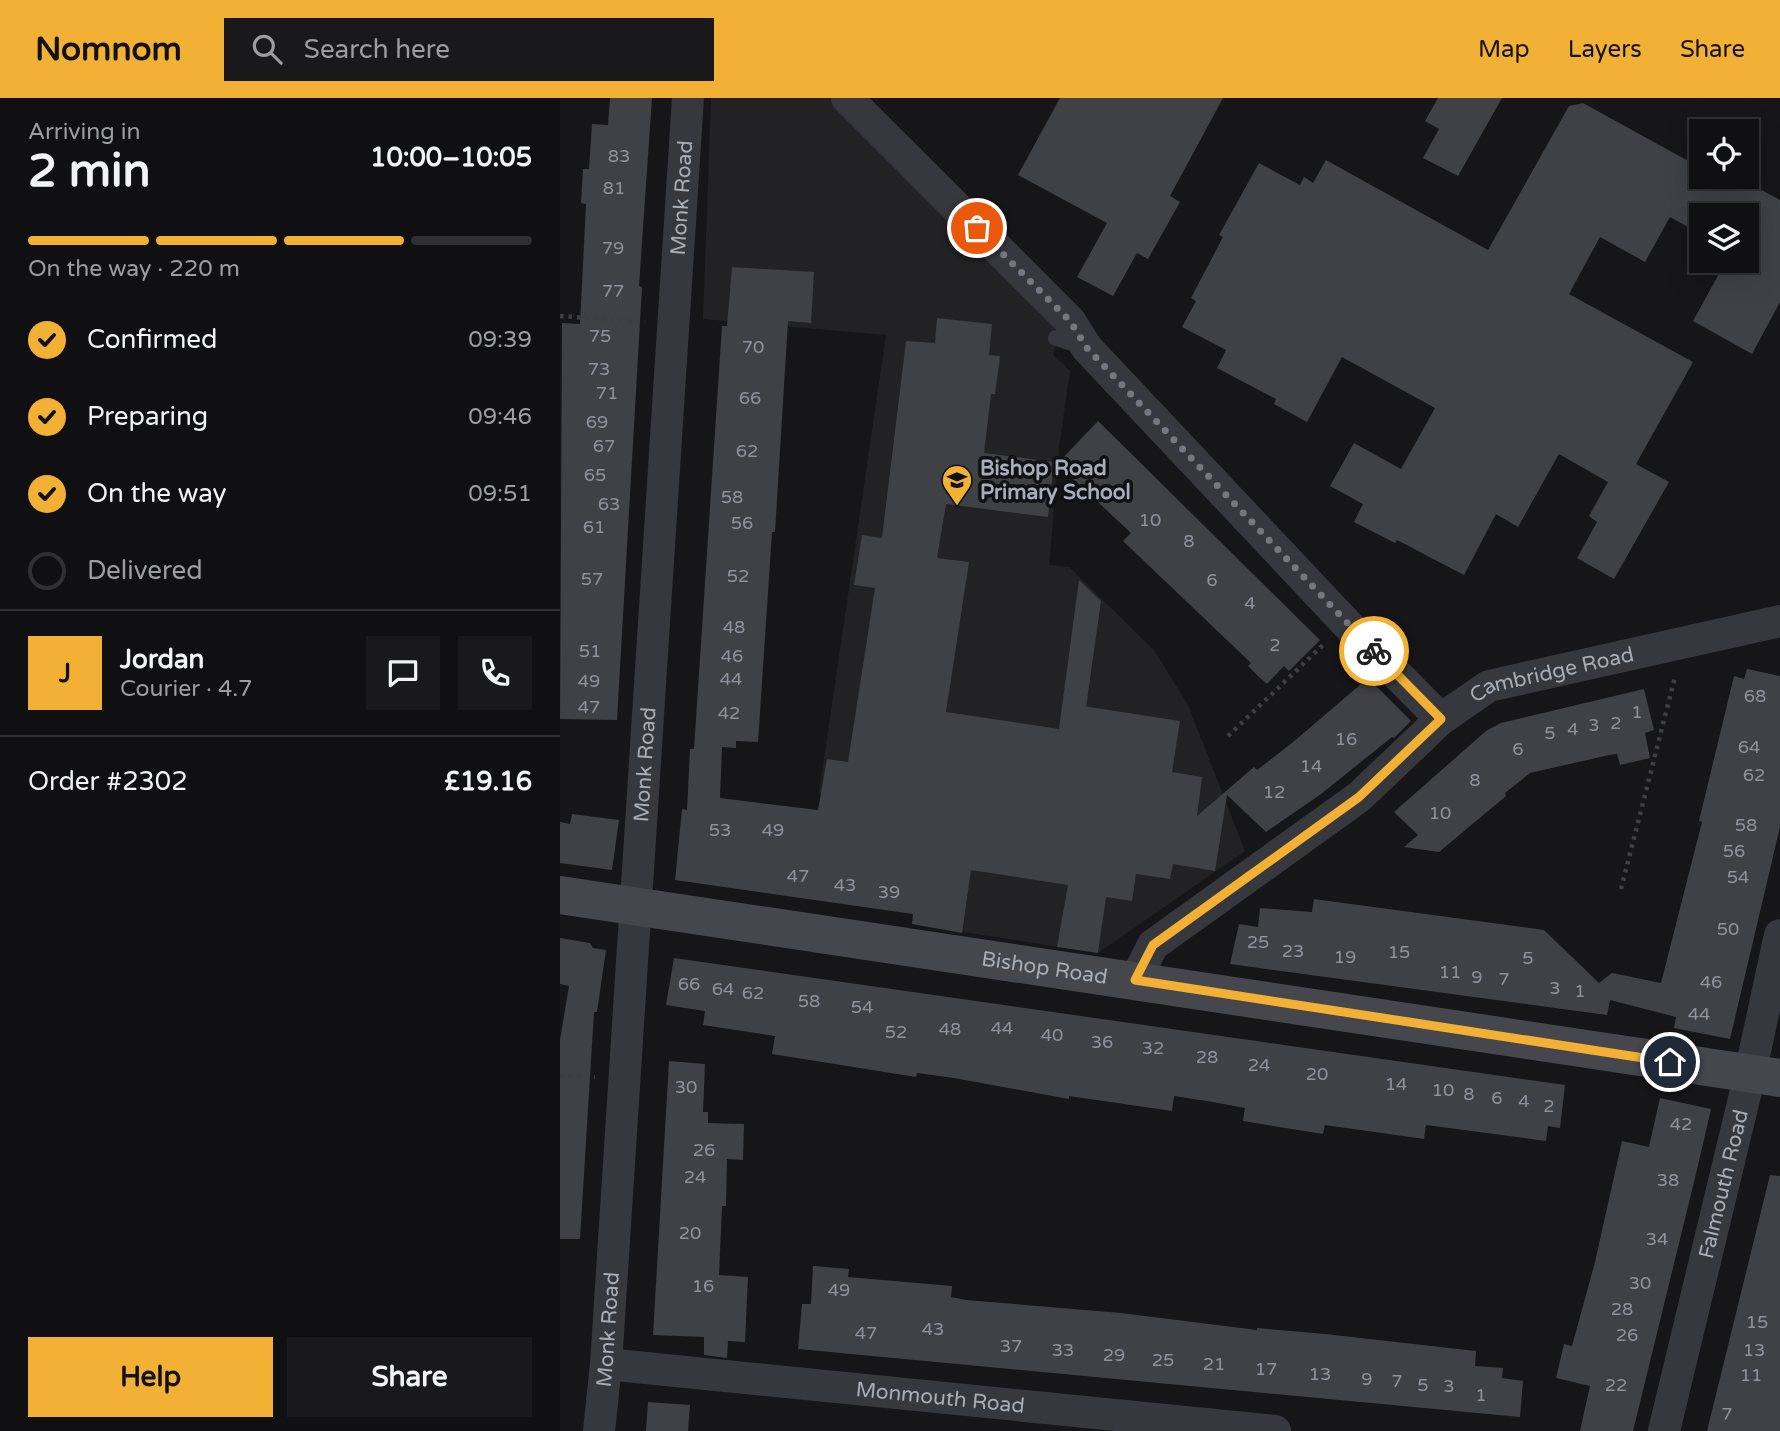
<!DOCTYPE html>
<meta charset="utf-8">
<style>
:root{--surface:#101012;--page:#19191b;--text:#f1f3f6;--muted:#9c9d9f;--line:#303032;--accent:#f2b134}
body{margin:0;font-family:"Varela Round",sans-serif;background:var(--page);color:var(--text);height:100vh;display:flex;flex-direction:column;font-size:26px;white-space:nowrap}
*{box-sizing:border-box;margin:0}
p{font-size:23px;color:var(--muted)}
.icon{flex:none;width:38px;height:38px;fill:none;stroke:currentColor;stroke-width:2;stroke-linecap:round;stroke-linejoin:round}
.map{position:relative;flex:1;overflow:hidden}
.details{display:flex;flex-direction:column;background:var(--surface);width:560px}
.details>*{flex:none}
.tools{position:absolute;left:1129px;top:21px;display:grid;gap:14px}
.tools a{display:grid;place-items:center;width:70px;height:70px;border-radius:0px;background:var(--surface);box-shadow:0 7px 28px #0002,0 0 0 2px var(--line);font-size:35px}
.pin{position:absolute;display:grid;place-items:center;width:60px;height:60px;color:#fff;margin:-30px;border:4px solid #fff;border-radius:50%;box-shadow:0 2px 7px #0007}
.courier{position:absolute;display:grid;place-items:center;width:70px;height:70px;margin:-35px;border:5px solid #f2b134;border-radius:50%;background:#fff;color:#222;box-shadow:0 2px 9px #0007}
.head em{font-style:normal;font-weight:800}
.head div{display:flex;flex-direction:column-reverse}
.head{display:flex;align-items:center;justify-content:space-between;height:119px;padding:0 28px}
h1{font-size:46px;font-weight:800;line-height:52px}
.bar{display:grid;grid-template-columns:repeat(4,1fr);gap:10px 7px;align-content:center;height:84px;padding:0 28px}
.bar i{height:9px;border-radius:5px;background:var(--line)}
.bar .selected{background:var(--accent)}
.bar p{grid-column:span 4}
.line{display:flex;align-items:center;gap:18px;padding:0 28px;border-top:2px solid var(--line)}
.line div{flex:1}
.round{display:grid;place-items:center;flex:none;width:74px;height:74px;border-radius:0px;background:var(--page)}
ol{padding:0 28px;list-style:none}
li{display:flex;align-items:center;gap:21px;height:77px}
li p{margin-inline-start:auto}
li .icon{padding:7px;border-radius:50%;background:var(--accent);color:#111;stroke-width:4}
li:last-child{color:var(--muted)}
li i{width:38px;height:38px;border:4px solid var(--line);border-radius:50%}
.action{display:flex;gap:14px;margin-top:auto;padding:14px 28px}
.action a{flex:1;height:80px;border-radius:0px;background:var(--accent);color:#111;font-size:28px;font-weight:800;line-height:80px;text-align:center}
.action a+a{background:var(--page);color:var(--text)}
header{display:flex;align-items:center;gap:42px;box-sizing:border-box;height:98px;padding:0 35px;background:var(--accent);color:#111}
header strong{font-size:33px}
nav{display:flex;gap:38px;margin-inline-start:auto;font-size:24px}
.search{width:490px;height:63px;background:var(--page);display:flex;align-items:center;gap:18px;box-sizing:border-box;padding:0 24px;border-radius:0px;color:var(--muted);font-size:26px}
main{display:flex;flex:1;min-height:0}
.map>svg:first-child{display:block}
</style>
<header>
<strong>Nomnom</strong>
<div class="search"><svg class="icon" aria-label="search" viewBox="0 0 24 24"><circle cx="10" cy="10" r="6"/><path d="M15 15l6 6"/></svg>Search here</div>
<nav><a>Map</a><a>Layers</a><a>Share</a></nav>
</header>
<main>
<section class="details">
<div class="head"><div><h1>2 min</h1><p>Arriving in</p></div><em>10:00–10:05</em></div>
<div class="bar"><i class="selected"></i><i class="selected"></i><i class="selected"></i><i></i><p>On the way · 220 m</p></div>
<ol>
<li><svg class="icon" aria-label="check" viewBox="0 0 24 24"><path d="M5 12l5 5 9-10"/></svg>Confirmed<p>09:39</p></li>
<li><svg class="icon" aria-label="check" viewBox="0 0 24 24"><path d="M5 12l5 5 9-10"/></svg>Preparing<p>09:46</p></li>
<li><svg class="icon" aria-label="check" viewBox="0 0 24 24"><path d="M5 12l5 5 9-10"/></svg>On the way<p>09:51</p></li>
<li><i></i>Delivered</li>
</ol>
<div class="line" style="height:126px"><b class="round" style="background:var(--accent);color:#111">J</b><div><b>Jordan</b><p>Courier · 4.7</p></div><a class="round"><svg class="icon" aria-label="chat" viewBox="0 0 24 24"><path d="M4 5h16v11H9l-5 4z"/></svg></a><a class="round"><svg class="icon" aria-label="phone" viewBox="0 0 24 24"><path d="M5 4h4l2 5-3 2q2 4 5 5l2-3 5 2v4C11 20 4 13 5 4z"/></svg></a></div>
<div class="line" style="height:91px"><div>Order #2302</div><b>£19.16</b></div>
<div class="action"><a>Help</a><a>Share</a></div>
</section>
<div class="map">
<svg width="1220" height="1333" viewBox="0 0 1220 1333">
<rect width="100%" height="100%" fill="#161618"/>
<!-- built -->
<path fill="#222225" d="M 151,0 L 272,0 L 502,224 L 493,257 L 510,273 L 499,350 L 489,467 L 509,469 L 594,552 L 628,607 L 685,753 L 538,855 L 352,826 L 355,806 L 354,710 L 259,695 L 326,237 L 143,221 Z"/>
<!-- building -->
<g fill="#404145">
<path d="M 50,0 L 92,0 L 79,188 L 82,189 L 57,622 L 0,621 L 2,225 L 20,226 L 26,106 L 21,105 L 23,71 L 29,71 L 32,26 L 48,27 Z"/>
<path d="M 500,0 L 663,0 L 610,98 L 620,104 L 588,161 L 577,155 L 553,198 L 517,179 L 547,125 L 458,77 Z"/>
<path d="M 878,0 L 942,0 L 898,78 L 863,60 L 879,31 L 865,23 Z"/>
<path d="M 1023,5 L 1141,70 L 1141,79 L 1177,79 L 1220,102 L 1220,204 L 1192,256 L 1133,223 L 1166,163 L 1186,163 L 1186,117 L 1141,117 L 1141,136 L 1110,119 L 1085,164 L 1040,139 L 1009,196 L 1133,264 L 1076,366 L 1109,384 L 1054,481 L 1017,460 L 1037,424 L 1029,418 L 1048,384 L 999,356 L 958,429 L 936,416 L 904,477 L 837,442 L 835,445 L 794,424 L 803,406 L 770,388 L 794,345 L 841,371 L 875,310 L 782,259 L 747,324 L 714,306 L 716,301 L 657,270 L 666,252 L 622,229 L 636,203 L 631,200 L 663,139 L 659,137 L 699,65 L 740,87 L 744,79 L 753,85 L 766,62 L 928,152 L 1009,8 Z"/>
<path d="M 172,169 L 254,174 L 251,225 L 228,223 L 215,434 L 212,434 L 198,644 L 176,643 L 176,650 L 162,649 L 160,700 L 258,712 L 267,661 L 288,664 L 315,490 L 294,487 L 302,437 L 322,440 L 346,243 L 375,245 L 377,220 L 432,226 L 429,257 L 440,258 L 435,296 L 431,296 L 424,355 L 494,364 L 488,419 L 386,406 L 377,460 L 409,464 L 386,614 L 499,631 L 519,482 L 541,503 L 526,609 L 523,608 L 620,623 L 612,674 L 642,679 L 637,718 L 694,669 L 697,672 L 732,645 L 808,580 L 851,623 L 834,640 L 832,639 L 761,696 L 706,734 L 667,697 L 655,773 L 613,766 L 610,781 L 576,776 L 572,803 L 546,799 L 538,855 L 497,849 L 508,787 L 411,772 L 402,835 L 352,826 L 353,816 L 115,782 L 122,711 L 127,712 L 130,651 L 134,651 L 162,228 L 167,228 Z"/>
<path d="M 538,323 L 760,542 L 729,573 L 724,568 L 707,586 L 698,578 L 688,568 L 691,565 L 563,443 L 571,435 L 497,366 Z"/>
<path d="M 1187,571 L 1220,578 L 1220,729 L 1170,941 L 1114,930 L 1116,919 L 1050,902 L 1047,917 L 670,866 L 679,826 L 698,829 L 700,810 L 752,814 L 754,801 L 984,832 L 1039,885 L 1052,875 L 1101,885 L 1142,724 L 1139,723 L 1174,578 L 1184,581 Z"/>
<path d="M 1084,591 L 1094,632 L 1085,635 L 1090,660 L 1060,667 L 1057,656 L 1049,657 L 970,675 L 945,695 L 946,698 L 879,754 L 844,749 L 858,737 L 834,714 L 926,633 L 941,625 Z"/>
<path d="M 12,716 L 59,722 L 52,772 L 0,765 L 0,724 L 10,726 Z"/>
<path d="M 0,840 L 30,845 L 33,850 L 46,852 L 37,914 L 34,914 L 20,1141 L 0,1141 L 0,942 L 9,888 L 0,886 Z"/>
<path d="M 114,860 L 1005,987 L 1000,1030 L 988,1028 L 986,1043 L 866,1027 L 864,1041 L 765,1027 L 763,1036 L 683,1023 L 685,1010 L 653,1004 L 614,998 L 612,1013 L 509,998 L 509,1001 L 394,980 L 357,975 L 356,979 L 212,956 L 215,938 L 143,927 L 145,913 L 106,907 Z"/>
<path d="M 109,963 L 145,966 L 143,1014 L 148,1014 L 148,1025 L 184,1026 L 183,1062 L 167,1061 L 166,1108 L 162,1108 L 159,1177 L 188,1179 L 185,1244 L 168,1243 L 167,1260 L 144,1257 L 144,1239 L 93,1237 Z"/>
<path d="M 1100,1000 L 1151,1011 L 1135,1080 L 1073,1333 L 1020,1333 L 1030,1288 L 996,1280 L 1004,1246 L 1012,1248 L 1035,1164 L 1062,1043 L 1089,1049 Z"/>
<path d="M 1210,1077 L 1220,1078 L 1220,1333 L 1147,1333 Z"/>
<path d="M 253,1168 L 289,1171 L 288,1179 L 392,1188 L 391,1199 L 406,1202 L 561,1215 L 697,1232 L 697,1230 L 765,1236 L 916,1253 L 915,1268 L 943,1270 L 942,1280 L 963,1283 L 960,1319 L 238,1251 L 242,1206 L 251,1206 Z"/>
<path d="M 88,1304 L 130,1307 L 128,1333 L 86,1333 Z"/>
</g>
<g fill="none" stroke-linecap="round" stroke-linejoin="round">
<!-- path -->
<g stroke="#3d3f44" stroke-width="4.5" stroke-dasharray="3.5 5" stroke-linecap="butt">
<path d="M 0,218 L 85,224"/>
<path d="M 668,638 L 765,545"/>
<path d="M 1061,791 L 1115,579"/>
<path d="M 0,978 L 35,979"/>
</g>
<!-- lane -->
<path stroke="#37383d" stroke-width="16" d="M 496,240 L 524,249"/>
<!-- street -->
<g stroke="#37383d" stroke-width="32">
<path d="M 287,0 L 510,223 L 527,250 L 786,525 L 881,621"/>
<path id="s1" d="M 575,882 L 593,847 L 799,699 L 881,621 L 929,588 L 1220,523"/>
<path id="s2" d="M 46,1266 L 715,1333"/>
<path id="s3" d="M 39,1333 L 46,1266 L 128,0"/>
<path id="s4" d="M 1104,1333 L 1190,976 L 1220,837"/>
</g>
<!-- secondary -->
<path stroke="#45474d" stroke-width="38" id="s5" d="M 0,797 L 1220,980"/>
</g>
<g fill="none" stroke-linecap="round" stroke-linejoin="round">
<!-- done -->
<path stroke="#757880" stroke-width="7" stroke-dasharray="0 12.6" d="M 417,130 L 510,223 L 527,250 L 814,553"/>
<!-- route -->
<path stroke="#f2b134" stroke-width="9" d="M 814,553 L 881,621 L 799,699 L 593,847 L 575,882 L 1110,964"/>
</g>
<!-- icons -->
<defs>
<g id="school-pin" transform="scale(1.575)"><path d="M0 17L-7.5 6A9.5 9.5 0 1 1 7.5 6Z" fill="#f2b134" stroke="#111113"/><path d="M0-5L7-2L0 1L-7-2ZM-4 1L0 2.5L4 1V4Q0 6-4 4Z" fill="#111"/></g>
</defs>
<g fill-rule="evenodd">
<use href="#school-pin" x="397" y="382"/>
</g>
<g text-anchor="middle" dominant-baseline="central" stroke-width="7" stroke-linejoin="round" paint-order="stroke">
<!-- number labels -->
<g font-size="18" fill="#8e929b">
<text x="59" y="58">83</text>
<text x="54" y="90">81</text>
<text x="53" y="150">79</text>
<text x="53" y="193">77</text>
<text x="40" y="238">75</text>
<text x="193" y="249">70</text>
<text x="39" y="271">73</text>
<text x="47" y="295">71</text>
<text x="190" y="300">66</text>
<text x="37" y="324">69</text>
<text x="44" y="348">67</text>
<text x="187" y="353">62</text>
<text x="35" y="377">65</text>
<text x="172" y="399">58</text>
<text x="49" y="406">63</text>
<text x="590" y="422">10</text>
<text x="182" y="425">56</text>
<text x="34" y="429">61</text>
<text x="629" y="443">8</text>
<text x="178" y="478">52</text>
<text x="32" y="481">57</text>
<text x="652" y="482">6</text>
<text x="690" y="505">4</text>
<text x="174" y="529">48</text>
<text x="715" y="547">2</text>
<text x="30" y="553">51</text>
<text x="172" y="558">46</text>
<text x="171" y="581">44</text>
<text x="29" y="583">49</text>
<text x="1195" y="598">68</text>
<text x="29" y="609">47</text>
<text x="1077" y="614">1</text>
<text x="169" y="615">42</text>
<text x="1056" y="625">2</text>
<text x="1034" y="627">3</text>
<text x="1013" y="631">4</text>
<text x="990" y="635">5</text>
<text x="786" y="641">16</text>
<text x="1189" y="649">64</text>
<text x="958" y="651">6</text>
<text x="751" y="668">14</text>
<text x="1194" y="677">62</text>
<text x="915" y="682">8</text>
<text x="714" y="694">12</text>
<text x="880" y="715">10</text>
<text x="1186" y="727">58</text>
<text x="160" y="732">53</text>
<text x="213" y="732">49</text>
<text x="1174" y="753">56</text>
<text x="238" y="778">47</text>
<text x="1178" y="779">54</text>
<text x="285" y="787">43</text>
<text x="329" y="794">39</text>
<text x="1168" y="831">50</text>
<text x="698" y="844">25</text>
<text x="733" y="853">23</text>
<text x="839" y="854">15</text>
<text x="785" y="859">19</text>
<text x="968" y="860">5</text>
<text x="890" y="874">11</text>
<text x="917" y="879">9</text>
<text x="944" y="881">7</text>
<text x="1151" y="884">46</text>
<text x="129" y="886">66</text>
<text x="995" y="890">3</text>
<text x="163" y="891">64</text>
<text x="1020" y="893">1</text>
<text x="193" y="895">62</text>
<text x="249" y="903">58</text>
<text x="302" y="909">54</text>
<text x="1139" y="916">44</text>
<text x="442" y="930">44</text>
<text x="390" y="931">48</text>
<text x="336" y="934">52</text>
<text x="492" y="937">40</text>
<text x="542" y="944">36</text>
<text x="593" y="950">32</text>
<text x="647" y="959">28</text>
<text x="699" y="967">24</text>
<text x="757" y="976">20</text>
<text x="836" y="986">14</text>
<text x="126" y="989">30</text>
<text x="883" y="992">10</text>
<text x="909" y="996">8</text>
<text x="937" y="1000">6</text>
<text x="964" y="1003">4</text>
<text x="989" y="1008">2</text>
<text x="1121" y="1026">42</text>
<text x="144" y="1052">26</text>
<text x="135" y="1079">24</text>
<text x="1108" y="1082">38</text>
<text x="130" y="1135">20</text>
<text x="1097" y="1141">34</text>
<text x="1080" y="1185">30</text>
<text x="143" y="1188">16</text>
<text x="279" y="1192">49</text>
<text x="1062" y="1211">28</text>
<text x="1197" y="1224">15</text>
<text x="373" y="1231">43</text>
<text x="306" y="1235">47</text>
<text x="1067" y="1237">26</text>
<text x="451" y="1248">37</text>
<text x="503" y="1252">33</text>
<text x="1194" y="1252">13</text>
<text x="554" y="1257">29</text>
<text x="603" y="1262">25</text>
<text x="654" y="1266">21</text>
<text x="706" y="1271">17</text>
<text x="760" y="1276">13</text>
<text x="1191" y="1277">11</text>
<text x="807" y="1281">9</text>
<text x="837" y="1283">7</text>
<text x="863" y="1287">5</text>
<text x="1056" y="1287">22</text>
<text x="889" y="1288">3</text>
<text x="921" y="1297">1</text>
<text x="1167" y="1316">7</text>
</g>
<!-- street labels -->
<g font-size="21" fill="#a8adb8" stroke="#111113">
<text stroke="none"><textPath href="#s3" startOffset="1236">Monk Road</textPath></text>
<text stroke="none"><textPath href="#s1" startOffset="528">Cambridge Road</textPath></text>
<text stroke="none"><textPath href="#s3" startOffset="668">Monk Road</textPath></text>
<text stroke="none"><textPath href="#s5" startOffset="490">Bishop Road</textPath></text>
<text stroke="none"><textPath href="#s4" startOffset="254">Falmouth Road</textPath></text>
<text stroke="none"><textPath href="#s3" startOffset="102">Monk Road</textPath></text>
<text stroke="none"><textPath href="#s2" startOffset="336">Monmouth Road</textPath></text>
</g>
<!-- poi labels -->
<g font-size="21" font-weight="bold" fill="#a8adb8" stroke="#111113" text-anchor="start">
<text x="420" y="370">Bishop Road<tspan x="420" dy="24">Primary School</tspan></text>
</g>
</g>
</svg>
<div class="tools">
<a><svg class="icon" aria-label="locate" viewBox="0 0 24 24"><circle cx="12" cy="12" r="6"/><path d="M12 2v4M12 18v4M2 12h4M18 12h4"/></svg></a>
<a><svg class="icon" aria-label="layers" viewBox="0 0 24 24"><path d="M12 4l9 5-9 5-9-5zM3 14l9 5 9-5"/></svg></a>
</div>
<div class="pin" style="left:417px;top:130px;background:#ea580c"><svg class="icon" aria-label="bag" viewBox="0 0 24 24"><path d="M5 8h14l-1 12H6zM9 8a3 3 0 0 1 6 0"/></svg></div>
<div class="pin" style="left:1110px;top:964px;background:#1f2937"><svg class="icon" aria-label="home" viewBox="0 0 24 24"><path d="M3 11l9-7 9 7M6 9v11h12V9"/></svg></div>
<div class="courier" style="left:814px;top:553px"><svg class="icon" aria-label="bike" viewBox="0 0 24 24"><circle cx="6" cy="16" r="4"/><circle cx="18" cy="16" r="4"/><path d="M6 16l4-8h5l3 8M10 8l3 8H6M13 5h3"/></svg></div>
</div>
</main>
